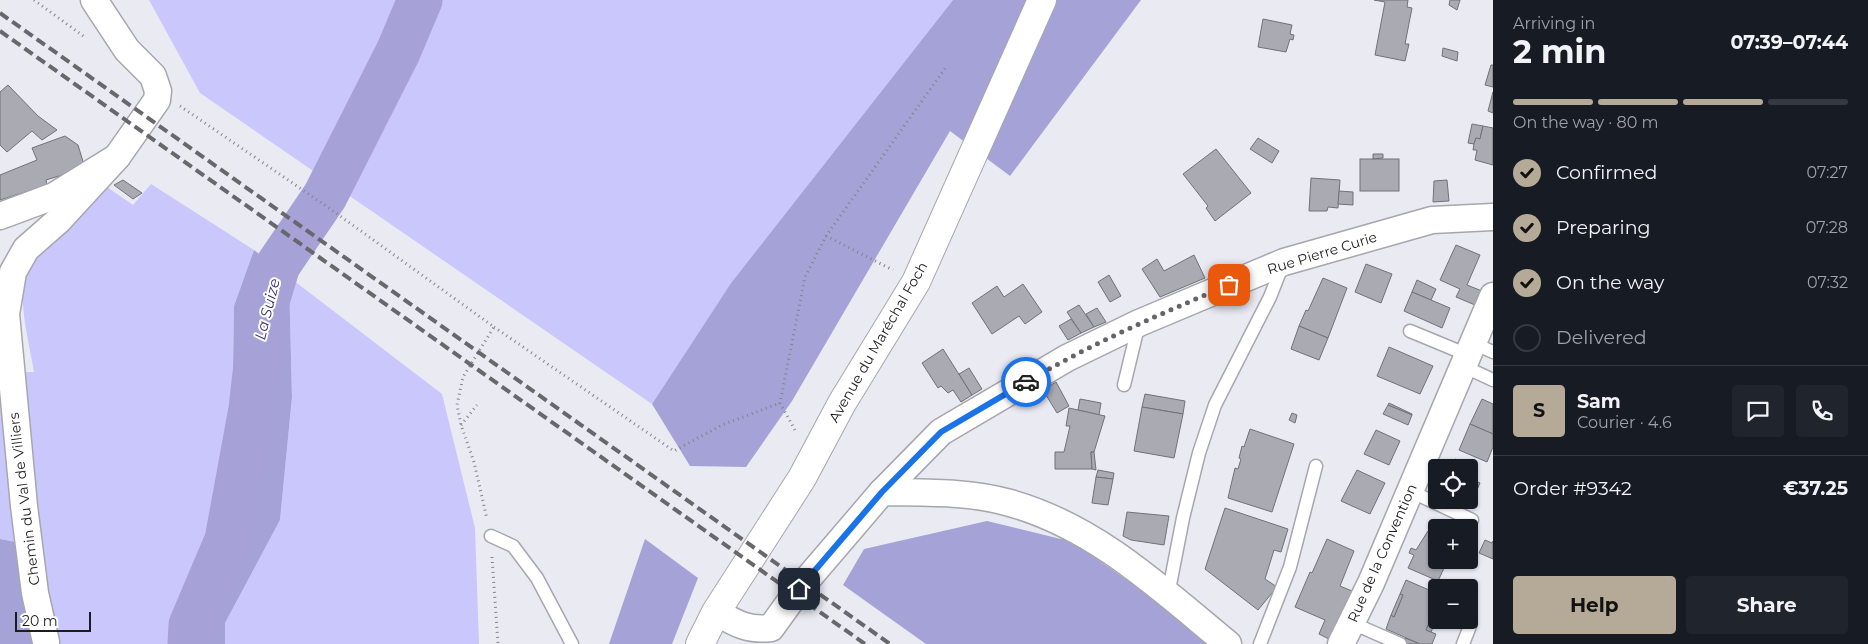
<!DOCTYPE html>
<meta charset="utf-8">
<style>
:root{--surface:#171b24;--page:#20242c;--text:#f1f3f6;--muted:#9ea1a6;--line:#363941;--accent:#b5aa97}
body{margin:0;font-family:Montserrat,sans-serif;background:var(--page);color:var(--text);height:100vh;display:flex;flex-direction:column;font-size:19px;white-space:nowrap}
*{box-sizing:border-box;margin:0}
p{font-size:16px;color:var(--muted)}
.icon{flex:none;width:28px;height:28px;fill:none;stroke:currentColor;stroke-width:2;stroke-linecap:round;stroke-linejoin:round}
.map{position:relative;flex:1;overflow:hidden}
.sheet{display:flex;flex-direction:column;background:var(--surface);width:375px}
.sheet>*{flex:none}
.fabs{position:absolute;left:1428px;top:459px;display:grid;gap:10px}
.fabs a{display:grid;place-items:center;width:50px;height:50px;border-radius:5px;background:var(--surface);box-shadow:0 1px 4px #0004;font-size:25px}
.scale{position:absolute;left:15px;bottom:12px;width:76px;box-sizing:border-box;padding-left:5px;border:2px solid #1c1c1f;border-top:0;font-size:14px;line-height:18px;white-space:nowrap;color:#1c1c1f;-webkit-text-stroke:4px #fff;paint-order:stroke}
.pin{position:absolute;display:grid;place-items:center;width:42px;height:42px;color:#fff;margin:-21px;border-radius:10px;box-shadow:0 2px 8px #0006}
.courier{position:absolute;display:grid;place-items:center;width:50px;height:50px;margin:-25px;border:4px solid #1a73e8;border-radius:50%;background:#fff;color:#222;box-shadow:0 1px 6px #0007}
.summary em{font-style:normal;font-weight:700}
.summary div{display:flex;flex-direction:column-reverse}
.summary{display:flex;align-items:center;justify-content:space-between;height:85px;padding:0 20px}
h1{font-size:32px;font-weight:700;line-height:38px}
.bar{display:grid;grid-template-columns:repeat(4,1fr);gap:8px 5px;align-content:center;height:60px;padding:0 20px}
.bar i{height:6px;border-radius:4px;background:var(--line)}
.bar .selected{background:var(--accent)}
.bar p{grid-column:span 4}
.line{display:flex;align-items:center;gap:12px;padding:0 20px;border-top:1px solid var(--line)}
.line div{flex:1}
.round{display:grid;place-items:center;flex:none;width:52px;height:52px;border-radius:5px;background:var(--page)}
ol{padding:0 20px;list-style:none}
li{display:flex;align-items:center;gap:15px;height:55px}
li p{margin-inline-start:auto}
li .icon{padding:5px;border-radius:50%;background:var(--accent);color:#111;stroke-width:4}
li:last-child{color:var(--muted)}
li i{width:28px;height:28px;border:2px solid var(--line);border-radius:50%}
.action{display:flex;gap:10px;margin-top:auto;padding:10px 20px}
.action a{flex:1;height:58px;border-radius:5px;background:var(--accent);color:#111;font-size:20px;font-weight:700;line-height:58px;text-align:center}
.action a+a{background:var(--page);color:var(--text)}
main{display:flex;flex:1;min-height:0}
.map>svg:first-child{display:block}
</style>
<main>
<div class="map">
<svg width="1493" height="644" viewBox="0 0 1493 644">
<rect width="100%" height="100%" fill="#eaeaf3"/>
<!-- green -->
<g fill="#cac7fd">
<path d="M 149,0 L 953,0 L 731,283 L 652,404 L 200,93 Z"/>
<path d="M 151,184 L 254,250 L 234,306 L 232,434 L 219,539 L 184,624 L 183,644 L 51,644 L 38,546 L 0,539 L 0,372 L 34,372 C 29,341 19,308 24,277 C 27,259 91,203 107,187 L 133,205 Z"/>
<path d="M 289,277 L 442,394 L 475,528 L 479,644 L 225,644 L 225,623 L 280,520 L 292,397 Z"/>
</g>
<!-- forest -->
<g fill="#a5a2d7">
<path d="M 953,0 L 1141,0 L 1010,176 L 950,131 L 792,401 L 746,467 L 690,466 L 652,404 L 731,283 Z"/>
<path d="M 254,250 L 289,277 L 292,397 L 280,520 L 225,623 L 225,644 L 183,644 L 184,624 L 219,539 L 232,434 L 234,306 Z"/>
<path d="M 987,521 L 1073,542 L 1162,605 L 1206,644 L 926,644 L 843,585 L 864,549 Z"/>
<path d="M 0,539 L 38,546 L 51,644 L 0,644 Z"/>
<path d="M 645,539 L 698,578 L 672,644 L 609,644 Z"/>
</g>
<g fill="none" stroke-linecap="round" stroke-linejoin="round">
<!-- river -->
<path stroke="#a6a2d8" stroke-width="45" d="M 190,644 L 191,625 L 227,540 L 251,409 L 261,321 L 278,265 L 325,196 L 398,52 L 420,0"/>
</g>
<!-- building -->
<g fill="#aaaab3" stroke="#717179">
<path d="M 1374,0 L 1408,0 L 1407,7 L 1412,8 L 1405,44 L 1409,44 L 1405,61 L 1375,55 L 1385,2 Z"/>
<path d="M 1450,0 L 1460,0 L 1457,10 L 1449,5 Z"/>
<path d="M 1263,19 L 1292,25 L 1290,34 L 1294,35 L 1293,40 L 1290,39 L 1286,52 L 1258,47 Z"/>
<path d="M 1443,48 L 1458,52 L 1457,61 L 1442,56 Z"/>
<path d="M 1491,65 L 1493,65 L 1493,87 L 1485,85 Z"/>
<path d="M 8,85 L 38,116 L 57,130 L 42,140 L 32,131 L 7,152 L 0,145 L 0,92 Z"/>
<path d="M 1493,92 L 1493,113 L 1488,111 Z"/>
<path d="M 1472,124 L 1483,126 L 1480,139 L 1476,138 L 1474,144 L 1468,143 Z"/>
<path d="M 1483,126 L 1493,128 L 1493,165 L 1475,160 L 1477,150 L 1473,150 L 1474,144 L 1476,138 L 1480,139 Z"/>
<path d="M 65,136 L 78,145 L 85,168 L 46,180 L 47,185 L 0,200 L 0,175 L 37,160 L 32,148 Z"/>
<path d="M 1258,138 L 1279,151 L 1272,163 L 1250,149 Z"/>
<path d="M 1216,149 L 1251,193 L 1215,221 L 1206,208 L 1208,206 L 1183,174 Z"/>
<path d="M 1373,154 L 1383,154 L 1383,158 L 1373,159 Z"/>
<rect x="1360" y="159" width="39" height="32"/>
<path d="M 1311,178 L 1340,180 L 1338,208 L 1328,207 L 1327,211 L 1309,211 Z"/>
<path d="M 123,180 L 142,193 L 133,199 L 114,185 Z"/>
<path d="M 1447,180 L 1449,201 L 1433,202 L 1434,181 Z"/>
<path d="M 1339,191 L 1353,192 L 1353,205 L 1338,204 Z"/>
<path d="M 1456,245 L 1480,255 L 1467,285 L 1482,291 L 1475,305 L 1456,297 L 1460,289 L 1440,280 Z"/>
<path d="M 1194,255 L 1205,278 L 1160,297 L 1142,269 L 1157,259 L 1164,271 Z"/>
<path d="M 1366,264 L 1392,274 L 1381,303 L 1355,292 Z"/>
<path d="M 1109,275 L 1121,296 L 1110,302 L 1098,282 Z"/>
<path d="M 1323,278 L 1347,288 L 1328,338 L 1299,326 L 1306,310 L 1308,311 Z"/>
<path d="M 1417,280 L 1436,289 L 1431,300 L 1412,292 Z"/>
<path d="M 1023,284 L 1042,312 L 1025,324 L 1019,316 L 992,334 L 972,303 L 997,286 L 1004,297 Z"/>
<path d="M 1412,292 L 1450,308 L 1442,328 L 1404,311 Z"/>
<path d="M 1079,305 L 1094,327 L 1081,333 L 1067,312 Z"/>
<path d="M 1097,308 L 1106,322 L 1094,327 L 1086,314 Z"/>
<path d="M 1071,319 L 1081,333 L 1068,340 L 1059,326 Z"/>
<path d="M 1299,326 L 1328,338 L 1319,360 L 1291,349 Z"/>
<path d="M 1389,347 L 1433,366 L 1420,394 L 1377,376 Z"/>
<path d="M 943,349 L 972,395 L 961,402 L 953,390 L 948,393 L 941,386 L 938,388 L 922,363 Z"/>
<path d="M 969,368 L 982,389 L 972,395 L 959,374 Z"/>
<path d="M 1056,382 L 1069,406 L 1057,413 L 1043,390 Z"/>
<path d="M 1145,394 L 1185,401 L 1183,414 L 1142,407 Z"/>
<path d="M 1080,399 L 1101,403 L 1099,415 L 1078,410 Z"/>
<path d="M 1482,399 L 1493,404 L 1493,434 L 1470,424 Z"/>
<path d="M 1389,403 L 1412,414 L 1412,415 L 1388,405 Z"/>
<path d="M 1388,405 L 1412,415 L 1408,425 L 1383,414 Z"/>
<path d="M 1142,407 L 1183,414 L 1174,458 L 1134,451 Z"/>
<path d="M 1069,408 L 1105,416 L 1094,452 L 1091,452 L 1092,469 L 1055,469 L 1055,452 L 1064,452 L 1070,426 L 1066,426 Z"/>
<path d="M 1292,413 L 1297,415 L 1295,423 L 1289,420 Z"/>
<path d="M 1470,424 L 1493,434 L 1493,447 L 1487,462 L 1459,450 Z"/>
<path d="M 1250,429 L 1294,444 L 1272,512 L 1228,498 L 1235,468 L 1238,469 L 1241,459 L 1239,458 L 1242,446 L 1244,447 Z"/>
<path d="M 1376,430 L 1400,441 L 1389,465 L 1364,454 Z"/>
<path d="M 1091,452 L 1094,452 L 1096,470 L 1092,469 Z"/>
<path d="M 1455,459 L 1473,467 L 1469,477 L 1469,468 L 1451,468 Z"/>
<path d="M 1098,470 L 1114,473 L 1113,479 L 1096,477 Z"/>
<path d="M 1357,470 L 1385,483 L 1370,514 L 1341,501 Z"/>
<path d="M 1096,477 L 1113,479 L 1108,505 L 1092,503 Z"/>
<path d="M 1469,478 L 1480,483 L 1469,508 L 1467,509 L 1443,500 L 1469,500 Z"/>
<path d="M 1225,508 L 1288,529 L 1281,552 L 1274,550 L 1265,579 L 1277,587 L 1258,610 L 1205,569 Z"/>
<path d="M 1127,512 L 1169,516 L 1164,545 L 1131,540 L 1123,536 Z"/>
<path d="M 1428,531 L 1436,534 L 1436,560 L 1445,566 L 1438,581 L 1408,568 L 1414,555 L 1409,553 L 1411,548 L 1416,550 Z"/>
<path d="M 1327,539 L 1354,551 L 1340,586 L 1352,591 L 1331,640 L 1319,634 L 1325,620 L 1295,607 L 1310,572 L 1312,573 Z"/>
<path d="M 1485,540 L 1492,543 L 1493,541 L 1493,559 L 1479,553 Z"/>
<path d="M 1406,580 L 1436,593 L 1436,609 L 1426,630 L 1436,634 L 1432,644 L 1420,644 L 1386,629 L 1391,615 L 1394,617 L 1403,595 L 1400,594 Z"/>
<path d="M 1400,594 L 1403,595 L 1394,617 L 1391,615 Z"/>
<path d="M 1436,608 L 1436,620 L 1431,632 L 1426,630 Z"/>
<path d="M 1405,638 L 1420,644 L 1403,644 Z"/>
</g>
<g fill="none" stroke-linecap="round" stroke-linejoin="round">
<!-- lane casing -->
<g stroke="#a7a6af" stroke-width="15">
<g id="lane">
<path d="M 1410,331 L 1468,355"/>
<path d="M 1473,343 L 1493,352"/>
<path d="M 1463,366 L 1493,380"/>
<path d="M 1124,385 L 1139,323"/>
<path d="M 1410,491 L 1472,520"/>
<path d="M 491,536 L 513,546 L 537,578 L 572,644"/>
<path d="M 1168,595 L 1183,518 L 1199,453 L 1215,405 L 1270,297 L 1283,264"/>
<path d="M 1352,623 L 1400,644"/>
<path d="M 1260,644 L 1290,567 L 1316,466"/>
<path d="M 1463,644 L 1470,626"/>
</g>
</g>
<!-- street casing -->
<g stroke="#a7a6af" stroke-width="29">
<g id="street">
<path d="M 0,216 L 54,196 L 117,157 L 157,100 L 158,91 L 153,76 L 127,50 L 94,0"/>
<path d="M 882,492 L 941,432 L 1067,358 L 1139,323 L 1284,262 L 1432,220 L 1493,217"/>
<path d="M 716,612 C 735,623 748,631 771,628 L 799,589 L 882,492 C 924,493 969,491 1010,503 C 1096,527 1161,589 1228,644"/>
<path d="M 46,642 L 35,593 L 24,506 L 6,314 L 13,272 L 26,249 L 59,220 L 117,157"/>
<path d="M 1341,644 L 1371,583 L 1493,296"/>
</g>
</g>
<!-- primary casing -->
<g stroke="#a7a6af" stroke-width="30">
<path id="primary" d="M 700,644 L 716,612 L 802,478 L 842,403 L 916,282 L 1042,0"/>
</g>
<!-- path -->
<g stroke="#84848b" stroke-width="3" stroke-dasharray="1 4" stroke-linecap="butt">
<path d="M 34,0 L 86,38"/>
<path d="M 180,106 L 329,208 L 494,327 L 463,377 L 457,405 L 461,425 L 474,462 L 487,519"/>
<path d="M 826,236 L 893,270"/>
<path d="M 494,327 L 674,451 L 722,425 L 780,403"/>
<path d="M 461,425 L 477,405"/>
<path d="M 795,430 L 780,403 L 805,277 L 826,236 L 946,67"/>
<path d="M 492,557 L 498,644"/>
</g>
<!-- lane -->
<use href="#lane" stroke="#fff" stroke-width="12"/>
<!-- street -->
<use href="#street" stroke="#fff" stroke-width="26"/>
<!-- primary -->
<use href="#primary" stroke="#fff" stroke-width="28"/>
<!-- rail -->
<g stroke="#67676c" stroke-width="4" stroke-dasharray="10 5" stroke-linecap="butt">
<path d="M 0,13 L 890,644"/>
<path d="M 0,31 L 865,644"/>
</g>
</g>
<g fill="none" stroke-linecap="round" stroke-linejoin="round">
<!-- done -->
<path stroke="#646469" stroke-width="5" stroke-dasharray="0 9" d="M 1026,382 C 1091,344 1160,314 1229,285"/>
<!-- route -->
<path stroke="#1a73e8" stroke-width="6" d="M 799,589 L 882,492 L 941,432 L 1026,382"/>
</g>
<g text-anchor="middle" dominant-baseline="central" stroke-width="4" stroke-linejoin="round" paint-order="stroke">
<!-- street labels -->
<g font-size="14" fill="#1c1c1f" stroke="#fff">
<text transform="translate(1322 253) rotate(-17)">Rue Pierre Curie</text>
<text transform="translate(878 342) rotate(-60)">Avenue du Maréchal Foch</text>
<text transform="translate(24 499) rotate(-97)">Chemin du Val de Villiers</text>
<text transform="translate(1382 553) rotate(-66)">Rue de la Convention</text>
</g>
<!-- water labels -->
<g font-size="15" font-style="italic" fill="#3c3171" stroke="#fff">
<text transform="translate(267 309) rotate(-76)">La Suize</text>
</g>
</g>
</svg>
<div class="fabs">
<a><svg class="icon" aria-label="locate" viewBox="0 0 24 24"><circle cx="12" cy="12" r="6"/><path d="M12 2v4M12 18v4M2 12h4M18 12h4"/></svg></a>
<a>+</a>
<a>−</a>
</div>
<div class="scale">20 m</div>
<div class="pin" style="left:1229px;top:285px;background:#ea580c"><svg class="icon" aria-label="bag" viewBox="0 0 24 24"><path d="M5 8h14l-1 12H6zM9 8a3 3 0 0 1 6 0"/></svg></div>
<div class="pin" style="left:799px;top:589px;background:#1f2937"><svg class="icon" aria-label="home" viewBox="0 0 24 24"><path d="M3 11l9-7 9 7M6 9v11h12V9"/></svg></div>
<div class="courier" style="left:1026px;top:382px"><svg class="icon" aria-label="car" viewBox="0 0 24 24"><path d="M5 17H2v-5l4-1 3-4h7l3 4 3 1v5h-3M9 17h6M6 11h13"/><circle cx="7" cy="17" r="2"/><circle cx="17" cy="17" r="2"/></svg></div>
</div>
<section class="sheet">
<div class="summary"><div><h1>2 min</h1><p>Arriving in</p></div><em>07:39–07:44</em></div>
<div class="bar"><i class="selected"></i><i class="selected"></i><i class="selected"></i><i></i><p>On the way · 80 m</p></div>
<ol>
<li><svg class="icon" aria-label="check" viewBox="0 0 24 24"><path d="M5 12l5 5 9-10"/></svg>Confirmed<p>07:27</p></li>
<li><svg class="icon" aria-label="check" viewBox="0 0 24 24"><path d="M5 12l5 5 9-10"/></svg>Preparing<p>07:28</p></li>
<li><svg class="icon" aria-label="check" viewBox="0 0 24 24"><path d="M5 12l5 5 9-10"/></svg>On the way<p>07:32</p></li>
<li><i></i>Delivered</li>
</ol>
<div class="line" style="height:90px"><b class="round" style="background:var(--accent);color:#111">S</b><div><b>Sam</b><p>Courier · 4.6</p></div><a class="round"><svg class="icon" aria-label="chat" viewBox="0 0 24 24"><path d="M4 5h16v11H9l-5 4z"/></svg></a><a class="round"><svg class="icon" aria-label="phone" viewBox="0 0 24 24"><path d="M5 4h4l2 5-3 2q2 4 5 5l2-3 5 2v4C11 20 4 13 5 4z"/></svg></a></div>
<div class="line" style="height:65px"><div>Order #9342</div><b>€37.25</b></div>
<div class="action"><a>Help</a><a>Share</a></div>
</section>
</main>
